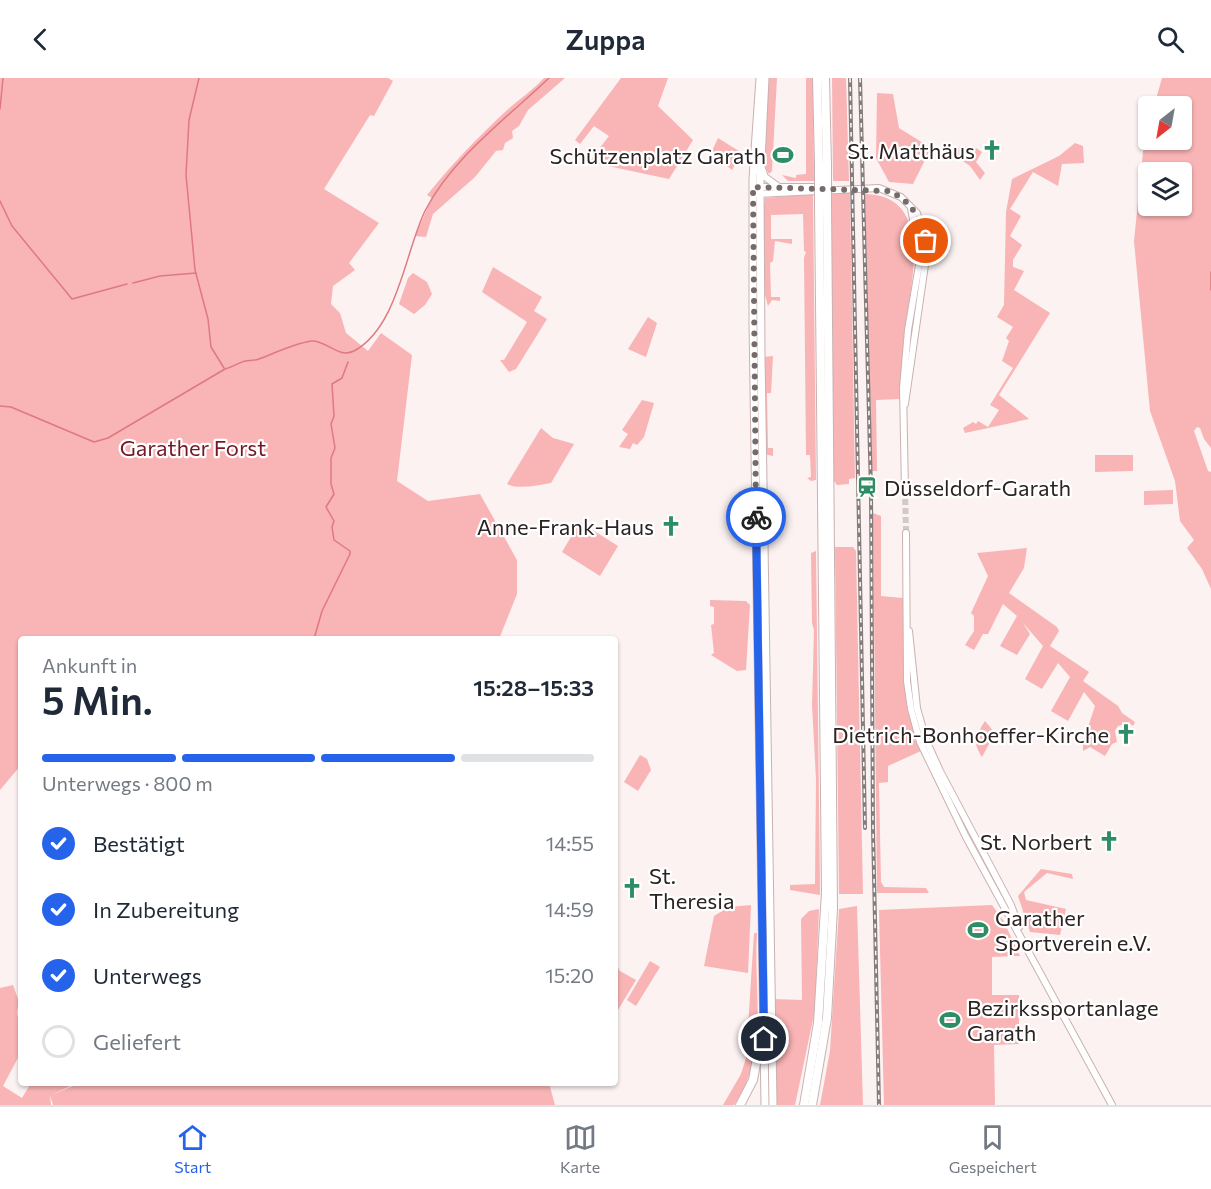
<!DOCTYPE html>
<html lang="de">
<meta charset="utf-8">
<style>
:root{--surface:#fff;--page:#f2f2f3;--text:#1f2937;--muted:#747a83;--line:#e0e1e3;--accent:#2563eb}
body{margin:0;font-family:Commissioner,sans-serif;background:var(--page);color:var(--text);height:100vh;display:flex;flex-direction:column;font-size:22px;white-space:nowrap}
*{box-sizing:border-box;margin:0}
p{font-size:20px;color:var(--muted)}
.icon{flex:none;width:33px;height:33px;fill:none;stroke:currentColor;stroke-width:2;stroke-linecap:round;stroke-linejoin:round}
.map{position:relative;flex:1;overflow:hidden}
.side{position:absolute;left:18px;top:558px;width:600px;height:450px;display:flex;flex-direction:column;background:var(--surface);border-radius:6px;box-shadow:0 2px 4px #0004}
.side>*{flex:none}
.needle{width:39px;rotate:211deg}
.fabs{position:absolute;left:1138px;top:18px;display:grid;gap:12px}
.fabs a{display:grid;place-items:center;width:54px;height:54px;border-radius:6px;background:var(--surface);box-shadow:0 2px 4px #0004;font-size:30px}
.pin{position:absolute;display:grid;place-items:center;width:51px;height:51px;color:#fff;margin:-26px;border:3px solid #fff;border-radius:50%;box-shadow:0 2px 6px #0007}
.courier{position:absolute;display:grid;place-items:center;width:60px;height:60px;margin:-30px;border:4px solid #2563eb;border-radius:50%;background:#fff;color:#222;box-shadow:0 2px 8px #0007}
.summary em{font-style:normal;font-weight:600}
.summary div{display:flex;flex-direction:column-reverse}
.summary{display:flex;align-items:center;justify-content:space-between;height:102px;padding:0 24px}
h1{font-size:39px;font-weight:600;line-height:45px}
.bar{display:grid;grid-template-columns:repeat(4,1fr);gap:9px 6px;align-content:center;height:72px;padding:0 24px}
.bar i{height:8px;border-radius:4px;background:var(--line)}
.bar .active{background:var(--accent)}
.bar p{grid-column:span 4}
ol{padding:0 24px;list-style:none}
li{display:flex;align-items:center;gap:18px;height:66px}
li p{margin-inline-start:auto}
li .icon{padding:6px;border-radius:50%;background:var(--accent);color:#fff;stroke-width:4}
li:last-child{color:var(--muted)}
li i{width:33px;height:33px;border:3px solid var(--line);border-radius:50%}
header{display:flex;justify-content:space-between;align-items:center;height:78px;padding:0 24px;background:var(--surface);font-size:27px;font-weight:600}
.dock{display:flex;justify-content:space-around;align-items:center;height:84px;border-top:2px solid var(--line);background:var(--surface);font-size:16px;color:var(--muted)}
.dock a{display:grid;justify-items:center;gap:3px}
.dock .active{color:var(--accent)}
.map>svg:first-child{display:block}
</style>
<header><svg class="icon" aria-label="back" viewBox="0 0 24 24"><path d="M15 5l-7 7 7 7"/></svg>Zuppa<svg class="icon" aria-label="search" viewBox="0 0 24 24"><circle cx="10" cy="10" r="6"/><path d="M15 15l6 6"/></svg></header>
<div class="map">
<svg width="1211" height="1027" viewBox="0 0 1211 1027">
<rect width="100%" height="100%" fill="#fcf2f2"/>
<!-- green -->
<g fill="#f9b4b5" fill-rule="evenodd">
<path d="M 0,0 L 388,0 L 393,3 L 374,38 L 370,37 L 324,111 L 379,145 L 349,185 L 355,192 L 333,208 L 331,226 L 340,235 L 346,255 L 368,273 L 381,255 L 412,277 L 397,403 L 428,423 L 480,416 L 517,482 L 517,516 L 499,561 L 21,561 L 21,687 L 0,712 Z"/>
<path d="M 544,0 L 565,0 L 528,32 L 519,48 L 512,53 L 513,60 L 505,65 L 503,72 L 496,73 L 475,99 L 433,136 L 426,159 L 415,158 L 432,120 L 427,117 C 451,87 477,60 505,34 C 518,22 532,13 544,0 Z"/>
<path d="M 621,0 L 668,0 L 658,28 L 693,62 L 669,101 L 589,84 L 609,58 L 594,48 L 580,66 L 575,62 Z"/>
<path d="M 768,0 L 777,0 L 772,93 L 769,96 L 764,87 Z"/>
<path d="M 806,0 L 813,0 L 814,103 L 788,103 L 782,97 L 796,100 L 796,97 L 806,96 Z"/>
<path d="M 832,0 L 846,0 L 849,103 L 833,103 Z"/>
<path d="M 1162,0 L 1211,0 L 1211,370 L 1204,361 L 1200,350 L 1197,349 L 1194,353 L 1208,393 L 1211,394 L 1211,511 L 1202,491 L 1187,470 L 1194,462 L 1180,443 L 1175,403 L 1150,333 L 1134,163 L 1144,64 L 1149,47 L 1149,62 L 1182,62 L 1182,28 L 1154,28 ZM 1149,94 L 1182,94 L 1182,128 L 1149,128 Z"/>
<path d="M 877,15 L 893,16 L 899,50 L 931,70 L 913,106 L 889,104 L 876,80 Z"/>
<path d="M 718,60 L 742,75 L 732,92 L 711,75 Z"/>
<path d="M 1075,65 L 1083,68 L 1084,85 L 1062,86 L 1058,108 L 1033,94 L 1010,131 L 1021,138 L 1010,158 L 1022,167 L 1013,182 L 1013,189 L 1024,193 L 1014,212 L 1050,235 L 999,317 L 1029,341 L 965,355 L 963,350 L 973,344 L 976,346 L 978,343 L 988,349 L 999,332 L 990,327 L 1013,290 L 1002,283 L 1009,263 L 1006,260 L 1013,249 L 997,239 L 1004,227 L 1006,134 L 1012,101 L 1059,78 Z"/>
<path d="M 973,68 L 982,74 L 976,84 L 985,95 L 980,102 L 970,88 L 954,77 L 959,69 Z"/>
<path d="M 831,114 L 850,114 L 855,400 L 849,401 L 849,406 L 837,407 L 834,403 Z"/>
<path d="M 813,116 L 816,402 L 811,403 L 807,400 L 811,399 L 810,377 L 806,377 L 804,180 L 806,174 L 804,173 L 803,136 L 771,137 L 771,161 L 792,161 L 792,166 L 775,163 L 773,183 L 770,185 L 771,219 L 780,219 L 780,223 L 772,222 L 768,228 L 763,210 L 765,187 L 762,142 L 765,120 Z"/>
<path d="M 865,116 C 936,117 910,209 905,252 C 903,275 902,298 901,321 L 876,322 L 877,393 L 872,393 Z"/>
<path d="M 493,189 L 542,219 L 534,233 L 547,241 L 516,291 L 509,294 L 500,282 L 504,282 L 527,244 L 482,214 Z"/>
<path d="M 413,195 L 427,204 L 432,216 L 425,227 L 414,236 L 399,226 L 408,200 Z"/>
<path d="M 648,239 L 657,245 L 646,279 L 628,271 Z"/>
<path d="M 773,278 L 771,315 L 767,315 L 768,370 L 773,370 L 773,378 L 764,376 L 763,279 Z"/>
<path d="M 642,322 L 654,325 L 644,359 L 637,367 L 633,365 L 630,371 L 619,369 L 628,356 L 622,352 Z"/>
<path d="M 541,350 L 553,360 L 574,366 L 551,405 C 537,407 520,412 507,406 Z"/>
<path d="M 1095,377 L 1133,377 L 1133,393 L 1095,394 Z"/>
<path d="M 1173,412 L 1173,426 L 1144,427 L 1144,413 Z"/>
<path d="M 873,435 L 881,438 L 881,518 L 903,520 C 904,572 902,624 921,673 L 888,688 L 888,704 L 879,705 L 881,804 L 884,809 L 926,810 L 929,815 L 877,815 Z"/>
<path d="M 580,444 L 618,468 L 600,498 L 562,474 Z"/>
<path d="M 835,469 L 853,469 L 856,473 L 863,816 L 839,816 Z"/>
<path d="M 1027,470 L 1024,490 L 1009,515 L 1057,549 L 1059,553 L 1050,568 L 1089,594 L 1083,603 L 1118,628 L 1122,635 L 1135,644 L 1133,648 L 1129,645 L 1118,648 L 1115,653 L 1117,664 L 1112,666 L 1105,678 L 1090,669 L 1083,673 L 1083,664 L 1095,628 L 1084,614 L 1068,643 L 1051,633 L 1070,599 L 1058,585 L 1042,611 L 1025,601 L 1043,568 L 1023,545 L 1030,556 L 1017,577 L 1000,568 L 1017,538 L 1003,526 L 988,556 L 983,556 L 974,572 L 965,567 L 974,553 L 974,538 L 971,535 L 988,498 L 977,475 Z"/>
<path d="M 816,473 L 820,809 L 820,817 L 790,812 L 790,807 L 815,806 L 816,701 L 812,627 L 814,552 L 812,545 L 811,475 Z"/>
<path d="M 710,522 L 746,523 L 750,527 L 746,592 L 737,593 L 711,577 L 714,575 L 711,547 L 714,546 L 714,529 L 710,528 Z"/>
<path d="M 985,643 L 995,655 L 982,679 C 972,663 975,659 985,643 Z"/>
<path d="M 640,677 L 647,681 L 651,692 L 638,713 L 624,704 Z"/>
<path d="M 1041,791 L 1072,796 L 1073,801 L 1047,795 L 1024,814 L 1026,822 L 1066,831 L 1060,857 L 1030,854 L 1018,818 Z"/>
<path d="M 751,827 L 748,895 L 704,888 L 714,838 L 729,829 Z"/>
<path d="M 992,827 L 1003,842 L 1020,878 L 992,879 L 992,917 L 1019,917 L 1019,966 L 994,967 L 995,1027 L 884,1027 L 879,832 Z"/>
<path d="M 857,828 L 863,1027 L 820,1027 L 830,973 L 839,831 Z"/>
<path d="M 819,831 L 815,932 L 795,1027 L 775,1027 L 773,921 L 802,922 L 801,841 L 809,833 Z"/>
<path d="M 754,855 L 757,855 C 753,914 770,975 734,1027 L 723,1027 L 741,996 L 746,980 Z"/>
<path d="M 650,883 L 660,889 L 636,928 L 627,922 Z"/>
<path d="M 615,885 L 620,893 L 636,902 L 618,932 Z"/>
<path d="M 13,907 L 19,924 L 17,935 L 21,953 L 20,976 L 3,1008 L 22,1020 L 31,1005 L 76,1005 L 54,1016 L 80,1005 L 549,1005 L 555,1027 L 53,1027 L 50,1017 L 51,1027 L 0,1027 L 0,910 Z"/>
</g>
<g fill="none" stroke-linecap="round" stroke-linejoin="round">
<!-- stream -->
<g stroke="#df797f" stroke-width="1.5">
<path d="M 199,0 L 189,42 L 186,97 L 192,160 L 195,192 L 208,241 L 211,269 L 224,290"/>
<path d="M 0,31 L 3,0"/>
<path d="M 0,123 L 12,148 L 72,221 L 127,206"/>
<path d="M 1211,194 L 1211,212"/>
<path d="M 133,205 L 160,198 L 196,195"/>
<path d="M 0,328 L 11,329 L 94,364 L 108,360 L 225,291 C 233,289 238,285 245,283 C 250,282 254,283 259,281 C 275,275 293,266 311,263 C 325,261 338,281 354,273 C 398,249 405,174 425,133 C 452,80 507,40 549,0"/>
<path d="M 314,561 L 322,533 L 350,476 L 350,473 L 334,462 L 332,449 L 334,443 L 326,429 L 334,416 L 331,406 L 331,380 L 335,370 L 331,346 L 334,338 L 332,306 L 342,300 L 348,284"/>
</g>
<!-- secondary-tunnel -->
<path stroke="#d2c9c9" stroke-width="6" stroke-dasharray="6 3" stroke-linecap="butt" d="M 905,412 L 906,455"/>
<!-- secondary casing -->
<g stroke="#cab1b1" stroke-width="8">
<g id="secondary">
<path d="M 761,88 L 765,99 L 779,109"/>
<path d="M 756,109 L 823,109"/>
<path d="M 757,116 L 879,110 L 901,119 L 917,135 L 927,173 L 905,326"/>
<path d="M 905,412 L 903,310 L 908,252 L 920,181 L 911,130"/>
<path d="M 906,455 L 907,603 L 911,631 L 920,664 L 966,759 L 1112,1027"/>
<path d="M 909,553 L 917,630 L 926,662 L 940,693 L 1011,827 L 1019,849"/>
</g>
</g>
<!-- primary casing -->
<g stroke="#cab1b1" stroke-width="9">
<g id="primary">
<path d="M 760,0 L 753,101 L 753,245 L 765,1027"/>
<path d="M 765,0 L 760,104 L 761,278 L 773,1027"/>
</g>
</g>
<!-- motorway casing -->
<g stroke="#cab1b1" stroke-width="10">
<g id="motorway">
<path d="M 817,0 L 819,87"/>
<path d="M 825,0 L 827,87"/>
<path d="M 740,1027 L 753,1002 L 764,943"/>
<path d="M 804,1027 L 818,945 L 826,814 L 819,125"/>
<path d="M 812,1027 L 827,940 L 833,831 L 827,125"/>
</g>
</g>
<!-- secondary -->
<use href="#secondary" stroke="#fff" stroke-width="6"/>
<!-- primary -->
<use href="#primary" stroke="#fff" stroke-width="7"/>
<!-- motorway -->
<use href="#motorway" stroke="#fff" stroke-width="8"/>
<!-- rail casing -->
<g stroke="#857b7b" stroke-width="4">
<g id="rail">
<path d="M 850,0 L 865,750"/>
<path d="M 860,0 L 871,412 L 873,751 L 879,1027"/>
</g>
</g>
<!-- rail -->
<use href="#rail" stroke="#fff" stroke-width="1.5" stroke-dasharray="4.5" stroke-linecap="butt"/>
<!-- motorway-bridge casing -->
<g stroke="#cab1b1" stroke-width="10" stroke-linecap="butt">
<g id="motorway-bridge">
<path d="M 819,87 L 819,125"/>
<path d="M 827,87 L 827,125"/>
</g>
</g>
<!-- motorway-bridge -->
<use href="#motorway-bridge" stroke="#fff" stroke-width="8"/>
</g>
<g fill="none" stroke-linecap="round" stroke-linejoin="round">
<!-- done -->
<path stroke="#756b6b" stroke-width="6" stroke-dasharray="0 10.8" d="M 756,439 L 753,109 L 889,113 C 913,124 918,138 926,163"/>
<!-- route -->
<path stroke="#2563eb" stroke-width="8" d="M 756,439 L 764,961"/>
</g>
<!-- icons -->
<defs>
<g id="church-bare" transform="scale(1.62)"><path d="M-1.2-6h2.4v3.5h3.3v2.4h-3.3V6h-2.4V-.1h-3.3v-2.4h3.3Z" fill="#2d8d65" stroke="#fff" stroke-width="2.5" paint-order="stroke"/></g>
<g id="stadium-bare" transform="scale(1.62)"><path d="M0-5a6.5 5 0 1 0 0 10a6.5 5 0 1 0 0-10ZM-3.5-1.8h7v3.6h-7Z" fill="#2d8d65" stroke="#fff" stroke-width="2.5" paint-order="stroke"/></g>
<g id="station-bare" transform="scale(1.62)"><path d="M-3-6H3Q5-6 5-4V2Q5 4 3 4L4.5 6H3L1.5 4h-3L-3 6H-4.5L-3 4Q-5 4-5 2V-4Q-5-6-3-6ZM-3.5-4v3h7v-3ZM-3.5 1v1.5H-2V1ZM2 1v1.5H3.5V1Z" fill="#2d8d65" stroke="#fff" stroke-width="2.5" paint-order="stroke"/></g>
</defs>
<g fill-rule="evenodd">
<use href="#church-bare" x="992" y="72"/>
<use href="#stadium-bare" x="783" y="77"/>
<use href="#station-bare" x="867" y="409"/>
<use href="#church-bare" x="671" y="448"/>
<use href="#church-bare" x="1126" y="656"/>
<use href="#church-bare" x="1109" y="763"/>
<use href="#church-bare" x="632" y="810"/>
<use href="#stadium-bare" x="978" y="852"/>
<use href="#stadium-bare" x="950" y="942"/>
</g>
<g text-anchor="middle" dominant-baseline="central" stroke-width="4.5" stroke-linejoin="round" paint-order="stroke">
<!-- poi labels -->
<g font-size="22" fill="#2c2323" stroke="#fff" text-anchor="end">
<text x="975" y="72">St. Matthäus</text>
<text x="766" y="77">Schützenplatz Garath</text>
<text x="884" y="409" text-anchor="start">Düsseldorf-Garath</text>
<text x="654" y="448">Anne-Frank-Haus</text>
<text x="1109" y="656">Dietrich-Bonhoeffer-Kirche</text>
<text x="1092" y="763">St. Norbert</text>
<text x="649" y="797" text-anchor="start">St.<tspan x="649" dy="25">Theresia</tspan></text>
<text x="995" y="839" text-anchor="start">Garather<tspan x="995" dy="25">Sportverein e.V.</tspan></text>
<text x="967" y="929" text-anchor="start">Bezirkssportanlage<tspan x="967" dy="25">Garath</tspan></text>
</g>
<!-- park labels -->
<g font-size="22" fill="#741827" stroke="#fff">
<text x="193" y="369">Garather Forst</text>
</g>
</g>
</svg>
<div class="fabs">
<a><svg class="needle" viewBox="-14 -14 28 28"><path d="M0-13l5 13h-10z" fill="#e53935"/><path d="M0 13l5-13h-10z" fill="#747a83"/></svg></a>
<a><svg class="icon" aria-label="layers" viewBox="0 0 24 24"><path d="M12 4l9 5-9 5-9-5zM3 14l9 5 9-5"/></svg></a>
</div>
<div class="pin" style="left:926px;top:163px;background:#ea580c"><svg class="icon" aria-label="bag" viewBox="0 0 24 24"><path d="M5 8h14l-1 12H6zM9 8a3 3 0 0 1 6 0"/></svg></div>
<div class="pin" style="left:764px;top:961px;background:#1f2937"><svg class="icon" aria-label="home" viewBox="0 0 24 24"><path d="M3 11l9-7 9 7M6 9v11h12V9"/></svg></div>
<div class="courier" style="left:756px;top:439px"><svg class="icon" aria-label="bike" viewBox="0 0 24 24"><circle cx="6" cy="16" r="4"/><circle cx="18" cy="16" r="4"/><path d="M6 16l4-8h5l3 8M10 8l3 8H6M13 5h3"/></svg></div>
<section class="side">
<div class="summary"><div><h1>5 Min.</h1><p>Ankunft in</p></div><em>15:28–15:33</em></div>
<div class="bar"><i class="active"></i><i class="active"></i><i class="active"></i><i></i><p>Unterwegs · 800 m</p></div>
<ol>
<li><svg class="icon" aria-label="check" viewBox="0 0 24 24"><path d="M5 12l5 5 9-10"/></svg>Bestätigt<p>14:55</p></li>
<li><svg class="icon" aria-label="check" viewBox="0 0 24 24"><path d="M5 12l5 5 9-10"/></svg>In Zubereitung<p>14:59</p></li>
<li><svg class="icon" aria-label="check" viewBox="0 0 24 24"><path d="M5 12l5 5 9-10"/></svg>Unterwegs<p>15:20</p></li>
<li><i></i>Geliefert</li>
</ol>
</section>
</div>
<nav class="dock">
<a class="active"><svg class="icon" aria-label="home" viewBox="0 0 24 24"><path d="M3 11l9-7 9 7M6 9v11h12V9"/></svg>Start</a>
<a><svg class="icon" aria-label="map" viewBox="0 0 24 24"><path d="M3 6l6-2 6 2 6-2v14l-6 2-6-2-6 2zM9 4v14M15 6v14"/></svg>Karte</a>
<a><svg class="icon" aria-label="saved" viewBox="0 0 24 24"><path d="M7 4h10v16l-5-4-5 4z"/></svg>Gespeichert</a>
</nav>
